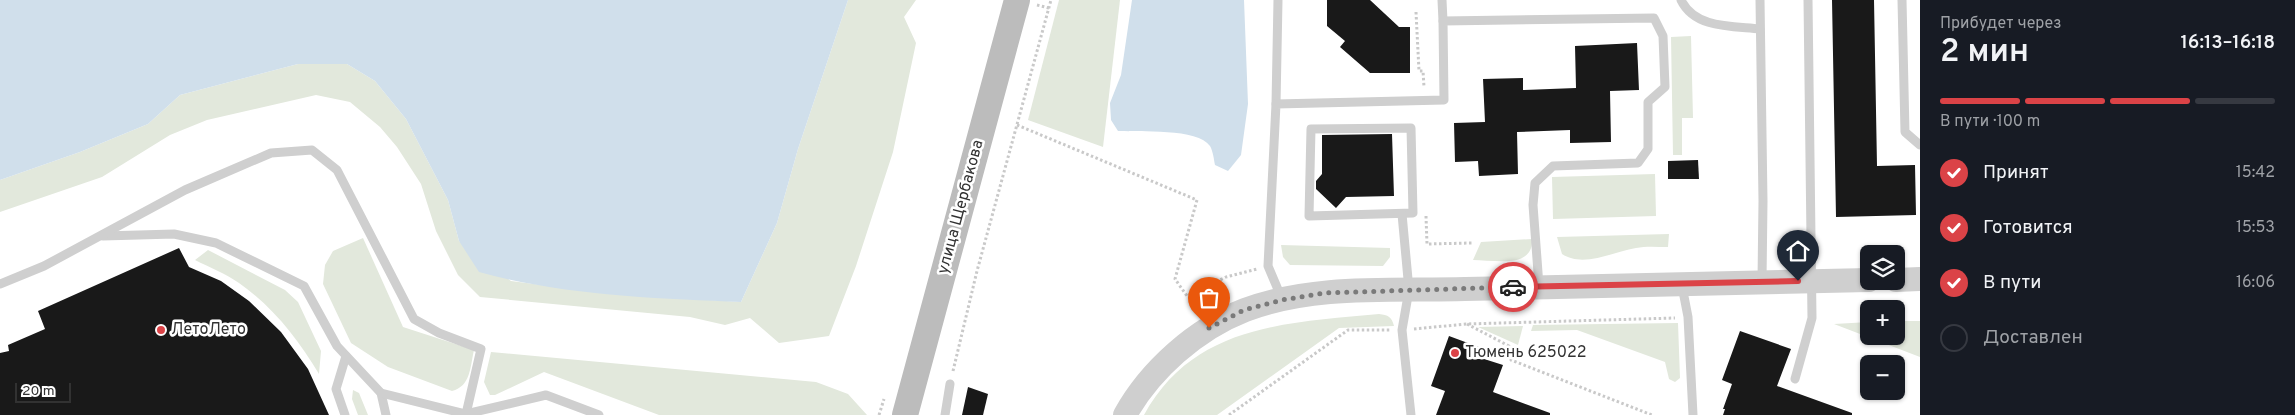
<!DOCTYPE html>
<html lang="ru">
<meta charset="utf-8">
<style>
:root{--surface:#171b24;--page:#242831;--text:#f1f3f6;--muted:#9ea1a6;--line:#363941;--accent:#db4347}
body{margin:0;font-family:Overpass,sans-serif;background:var(--page);color:var(--text);height:100vh;display:flex;flex-direction:column;font-size:19px;white-space:nowrap}
*{box-sizing:border-box;margin:0}
p{font-size:16px;color:var(--muted)}
.icon{flex:none;width:28px;height:28px;fill:none;stroke:currentColor;stroke-width:2;stroke-linecap:round;stroke-linejoin:round}
.map{position:relative;flex:1;overflow:hidden}
.side{display:flex;flex-direction:column;background:var(--surface);width:375px}
.side>*{flex:none}
.tools{position:absolute;left:1860px;top:245px;display:grid;gap:10px}
.tools a{display:grid;place-items:center;width:45px;height:45px;border-radius:8px;background:var(--surface);box-shadow:0 1px 4px #0004;font-size:25px}
.scale{position:absolute;left:15px;bottom:12px;width:56px;box-sizing:border-box;padding-left:5px;border:2px solid #323232;border-top:0;font-size:14px;line-height:18px;white-space:nowrap;color:#323232;-webkit-text-stroke:4px #fff;paint-order:stroke}
.pin{position:absolute;display:grid;place-items:center;width:42px;height:42px;color:#fff;margin:-51px -21px;border-radius:50% 50% 50% 0;rotate:-45deg;box-shadow:0 0 5px #0007}
.pin .icon{rotate:45deg}
.courier{position:absolute;display:grid;place-items:center;width:50px;height:50px;margin:-25px;border:4px solid #db4347;border-radius:50%;background:#fff;color:#222;box-shadow:0 1px 6px #0007}
.summary em{font-style:normal;font-weight:600}
.summary div{display:flex;flex-direction:column-reverse}
.summary{display:flex;align-items:center;justify-content:space-between;height:85px;padding:0 20px}
h1{font-size:32px;font-weight:600;line-height:38px}
.bar{display:grid;grid-template-columns:repeat(4,1fr);gap:8px 5px;align-content:center;height:60px;padding:0 20px}
.bar i{height:6px;border-radius:4px;background:var(--line)}
.bar .on{background:var(--accent)}
.bar p{grid-column:span 4}
ol{padding:0 20px;list-style:none}
li{display:flex;align-items:center;gap:15px;height:55px}
li p{margin-inline-start:auto}
li .icon{padding:5px;border-radius:50%;background:var(--accent);color:#fff;stroke-width:4}
li:last-child{color:var(--muted)}
li i{width:28px;height:28px;border:2px solid var(--line);border-radius:50%}
main{display:flex;flex:1;min-height:0}
.map>svg:first-child{display:block}
</style>
<main>
<div class="map">
<svg width="1920" height="415" viewBox="0 0 1920 415">
<rect width="100%" height="100%" fill="#fff"/>
<!-- green -->
<g fill="#e2e8dc">
<path d="M 848,0 L 916,0 L 904,17 L 916,43 L 893,152 L 856,266 L 829,336 L 779,343 L 750,318 L 725,325 L 690,317 L 480,297 L 458,275 L 436,231 L 421,184 L 397,147 L 380,127 L 350,102 L 316,95 L 207,120 L 170,135 L 102,177 L 0,212 L 0,180 L 80,152 L 148,124 L 180,95 L 298,64 L 347,64 L 375,81 L 406,119 L 448,200 L 459,241 L 511,281 L 603,293 L 741,302 L 777,223 L 798,149 Z"/>
<path d="M 1059,0 L 1120,0 L 1103,147 L 1028,120 Z"/>
<path d="M 1691,36 L 1693,118 L 1682,118 L 1682,155 L 1673,155 L 1671,37 Z"/>
<path d="M 1655,174 L 1656,216 L 1553,219 L 1552,177 Z"/>
<path d="M 1669,234 L 1668,247 C 1657,247 1646,246 1636,248 C 1613,252 1583,268 1562,254 L 1557,237 Z"/>
<path d="M 363,238 L 403,327 L 474,350 C 470,367 471,386 452,391 L 388,367 L 351,343 L 323,284 L 325,265 L 333,251 Z"/>
<path d="M 1532,239 C 1534,269 1494,260 1473,260 L 1481,242 Z"/>
<path d="M 1281,245 L 1390,248 L 1390,257 L 1383,266 L 1290,265 L 1283,257 Z"/>
<path d="M 208,250 L 285,290 L 298,302 L 321,351 L 319,374 C 298,339 273,307 239,283 C 226,274 209,267 195,260 Z"/>
<path d="M 1379,314 C 1388,315 1392,317 1394,326 L 1339,328 L 1217,415 L 1144,415 C 1194,324 1287,323 1379,314 Z"/>
<path d="M 1896,321 L 1920,321 L 1920,357 L 1834,324 L 1869,322 L 1869,336 L 1896,336 Z"/>
<path d="M 1678,323 L 1680,378 L 1675,382 L 1669,379 L 1665,362 L 1577,330 L 1531,331 L 1533,325 Z"/>
<path d="M 1523,326 L 1518,345 L 1478,327 Z"/>
<path d="M 491,352 L 816,382 L 848,394 L 867,415 L 659,415 L 544,372 L 495,395 L 490,395 L 484,382 Z"/>
<path d="M 353,390 L 359,393 L 368,415 L 358,415 L 352,399 Z"/>
</g>
<!-- water -->
<g fill="#d0dfeb">
<path d="M 0,0 L 848,0 L 798,149 L 777,223 L 741,302 C 658,299 559,295 479,272 L 459,241 L 448,200 L 406,119 L 375,81 L 347,64 L 298,64 L 180,95 L 148,124 L 80,152 L 0,180 Z"/>
<path d="M 1132,0 L 1244,0 L 1248,104 L 1241,155 L 1228,171 L 1215,165 C 1214,160 1213,151 1210,146 C 1198,128 1139,132 1118,131 L 1111,120 L 1110,103 L 1121,75 Z"/>
</g>
<!-- building -->
<g fill="#191919">
<path d="M 1327,0 L 1370,0 L 1399,27 L 1410,27 L 1410,73 L 1370,73 L 1340,47 L 1345,41 L 1327,26 Z"/>
<path d="M 1832,0 L 1874,0 L 1877,166 L 1915,165 L 1916,215 L 1836,217 Z"/>
<path d="M 1637,43 L 1639,90 L 1610,91 L 1611,142 L 1570,143 L 1570,130 L 1517,132 L 1518,174 L 1479,176 L 1478,161 L 1455,162 L 1454,123 L 1485,122 L 1483,79 L 1523,78 L 1523,90 L 1576,88 L 1575,46 Z"/>
<path d="M 1392,134 L 1394,196 L 1346,197 L 1336,208 L 1316,189 L 1316,181 L 1322,174 L 1322,135 Z"/>
<path d="M 1698,160 L 1699,179 L 1668,179 L 1668,161 Z"/>
<path d="M 179,248 L 189,267 L 221,281 L 249,301 L 281,332 L 308,369 L 329,415 L 0,415 L 0,353 L 9,351 L 8,345 L 45,329 L 38,311 Z"/>
<path d="M 1740,331 L 1791,349 L 1777,386 L 1852,413 L 1852,415 L 1723,415 L 1725,409 L 1723,409 L 1732,384 L 1722,380 Z"/>
<path d="M 1449,336 L 1484,349 L 1481,358 L 1503,365 L 1493,392 L 1550,413 L 1550,415 L 1436,415 L 1445,391 L 1431,386 Z"/>
<path d="M 968,387 L 988,394 L 983,415 L 962,415 Z"/>
</g>
<g fill="none" stroke-linecap="round" stroke-linejoin="round">
<!-- path -->
<g stroke="#c9c9c9" stroke-width="3" stroke-dasharray="2.5 2.5" stroke-linecap="butt">
<path d="M 1037,5 L 1049,8"/>
<path d="M 1416,12 L 1419,71 L 1423,71 L 1424,87"/>
<path d="M 1017,125 L 1197,200 L 1175,279 L 1187,296 L 1226,277 L 1257,269"/>
<path d="M 1426,216 L 1427,244 L 1472,243"/>
<path d="M 1467,324 L 1509,346 L 1511,360 L 1652,415"/>
<path d="M 1414,329 L 1466,324 L 1675,318"/>
<path d="M 953,371 L 977,271 L 1051,0"/>
<path d="M 879,415 L 884,399"/>
<path d="M 1229,415 L 1348,330 L 1390,330"/>
</g>
<!-- service -->
<g stroke="#cfcfcf" stroke-width="9">
<path d="M 1442,0 L 1443,21"/>
<path d="M 1681,0 C 1695,29 1733,26 1760,29"/>
<path d="M 1760,0 L 1763,201 L 1762,281"/>
<path d="M 1902,0 L 1905,132 L 1920,145"/>
<path d="M 1276,104 L 1278,0"/>
<path d="M 1411,128 L 1413,213 L 1309,216 L 1311,129 Z"/>
<path d="M 1402,214 L 1409,290 L 1402,330 L 1411,415"/>
<path d="M 103,236 L 174,234 L 216,243 L 304,286 L 337,346 L 381,393 L 386,415"/>
<path d="M 0,284 L 44,266 L 185,190 L 271,153 L 312,150 L 337,170 L 414,319 L 439,333 L 481,349 L 466,414"/>
<path d="M 1682,286 L 1688,317 L 1693,415"/>
<path d="M 1282,299 L 1268,266 L 1276,104 L 1444,100 L 1443,21 L 1654,18 L 1663,36 L 1665,87 L 1648,102 L 1648,149 L 1638,163 L 1553,166 L 1535,183 L 1533,205 L 1539,286"/>
<path d="M 1795,379 L 1812,318 L 1808,0"/>
<path d="M 381,393 L 466,414 L 546,395 L 599,415"/>
<path d="M 345,415 L 336,389 L 346,356"/>
<path d="M 945,415 L 950,384"/>
</g>
<!-- tertiary -->
<g stroke="#cfcfcf" stroke-width="24">
<path d="M 1896,280 L 1920,279"/>
<path d="M 1125,415 C 1150,370 1196,329 1245,310 C 1314,284 1392,291 1465,289 C 1599,285 1734,283 1869,280"/>
</g>
<!-- secondary -->
<path stroke="#bcbcbc" stroke-width="26" d="M 905,415 L 1017,0"/>
</g>
<g fill="none" stroke-linecap="round" stroke-linejoin="round">
<!-- done -->
<path stroke="#7a7a7a" stroke-width="5" stroke-dasharray="0 9" d="M 1209,328 L 1244,310 L 1282,300 L 1324,293 L 1513,287"/>
<!-- route -->
<path stroke="#db4347" stroke-width="6" d="M 1513,287 L 1798,281"/>
</g>
<!-- markers -->
<g fill="#db4347" stroke="#fff" stroke-width="2">
<circle cx="161" cy="330" r="5"/>
<circle cx="1455" cy="353" r="5"/>
</g>
<g text-anchor="middle" dominant-baseline="central" stroke-width="5" stroke-linejoin="round" paint-order="stroke">
<!-- street labels -->
<g font-size="16" fill="#323232" stroke="#fff">
<text transform="translate(961 207) rotate(-75)">улица Щербакова</text>
</g>
<!-- poi labels -->
<g font-size="16" fill="#323232" stroke="#fff" text-anchor="start">
<text x="171" y="330">ЛетоЛето</text>
<text x="1465" y="353">Тюмень 625022</text>
</g>
</g>
</svg>
<div class="tools">
<a><svg class="icon" aria-label="layers" viewBox="0 0 24 24"><path d="M12 4l9 5-9 5-9-5zM3 14l9 5 9-5"/></svg></a>
<a>+</a>
<a>−</a>
</div>
<div class="scale">20 m</div>
<div class="pin" style="left:1209px;top:328px;background:#ea580c"><svg class="icon" aria-label="bag" viewBox="0 0 24 24"><path d="M5 8h14l-1 12H6zM9 8a3 3 0 0 1 6 0"/></svg></div>
<div class="pin" style="left:1798px;top:281px;background:#1f2937"><svg class="icon" aria-label="home" viewBox="0 0 24 24"><path d="M3 11l9-7 9 7M6 9v11h12V9"/></svg></div>
<div class="courier" style="left:1513px;top:287px"><svg class="icon" aria-label="car" viewBox="0 0 24 24"><path d="M5 17H2v-5l4-1 3-4h7l3 4 3 1v5h-3M9 17h6M6 11h13"/><circle cx="7" cy="17" r="2"/><circle cx="17" cy="17" r="2"/></svg></div>
</div>
<section class="side">
<div class="summary"><div><h1>2 мин</h1><p>Прибудет через</p></div><em>16:13–16:18</em></div>
<div class="bar"><i class="on"></i><i class="on"></i><i class="on"></i><i></i><p>В пути · 100 m</p></div>
<ol>
<li><svg class="icon" aria-label="check" viewBox="0 0 24 24"><path d="M5 12l5 5 9-10"/></svg>Принят<p>15:42</p></li>
<li><svg class="icon" aria-label="check" viewBox="0 0 24 24"><path d="M5 12l5 5 9-10"/></svg>Готовится<p>15:53</p></li>
<li><svg class="icon" aria-label="check" viewBox="0 0 24 24"><path d="M5 12l5 5 9-10"/></svg>В пути<p>16:06</p></li>
<li><i></i>Доставлен</li>
</ol>
</section>
</main>
